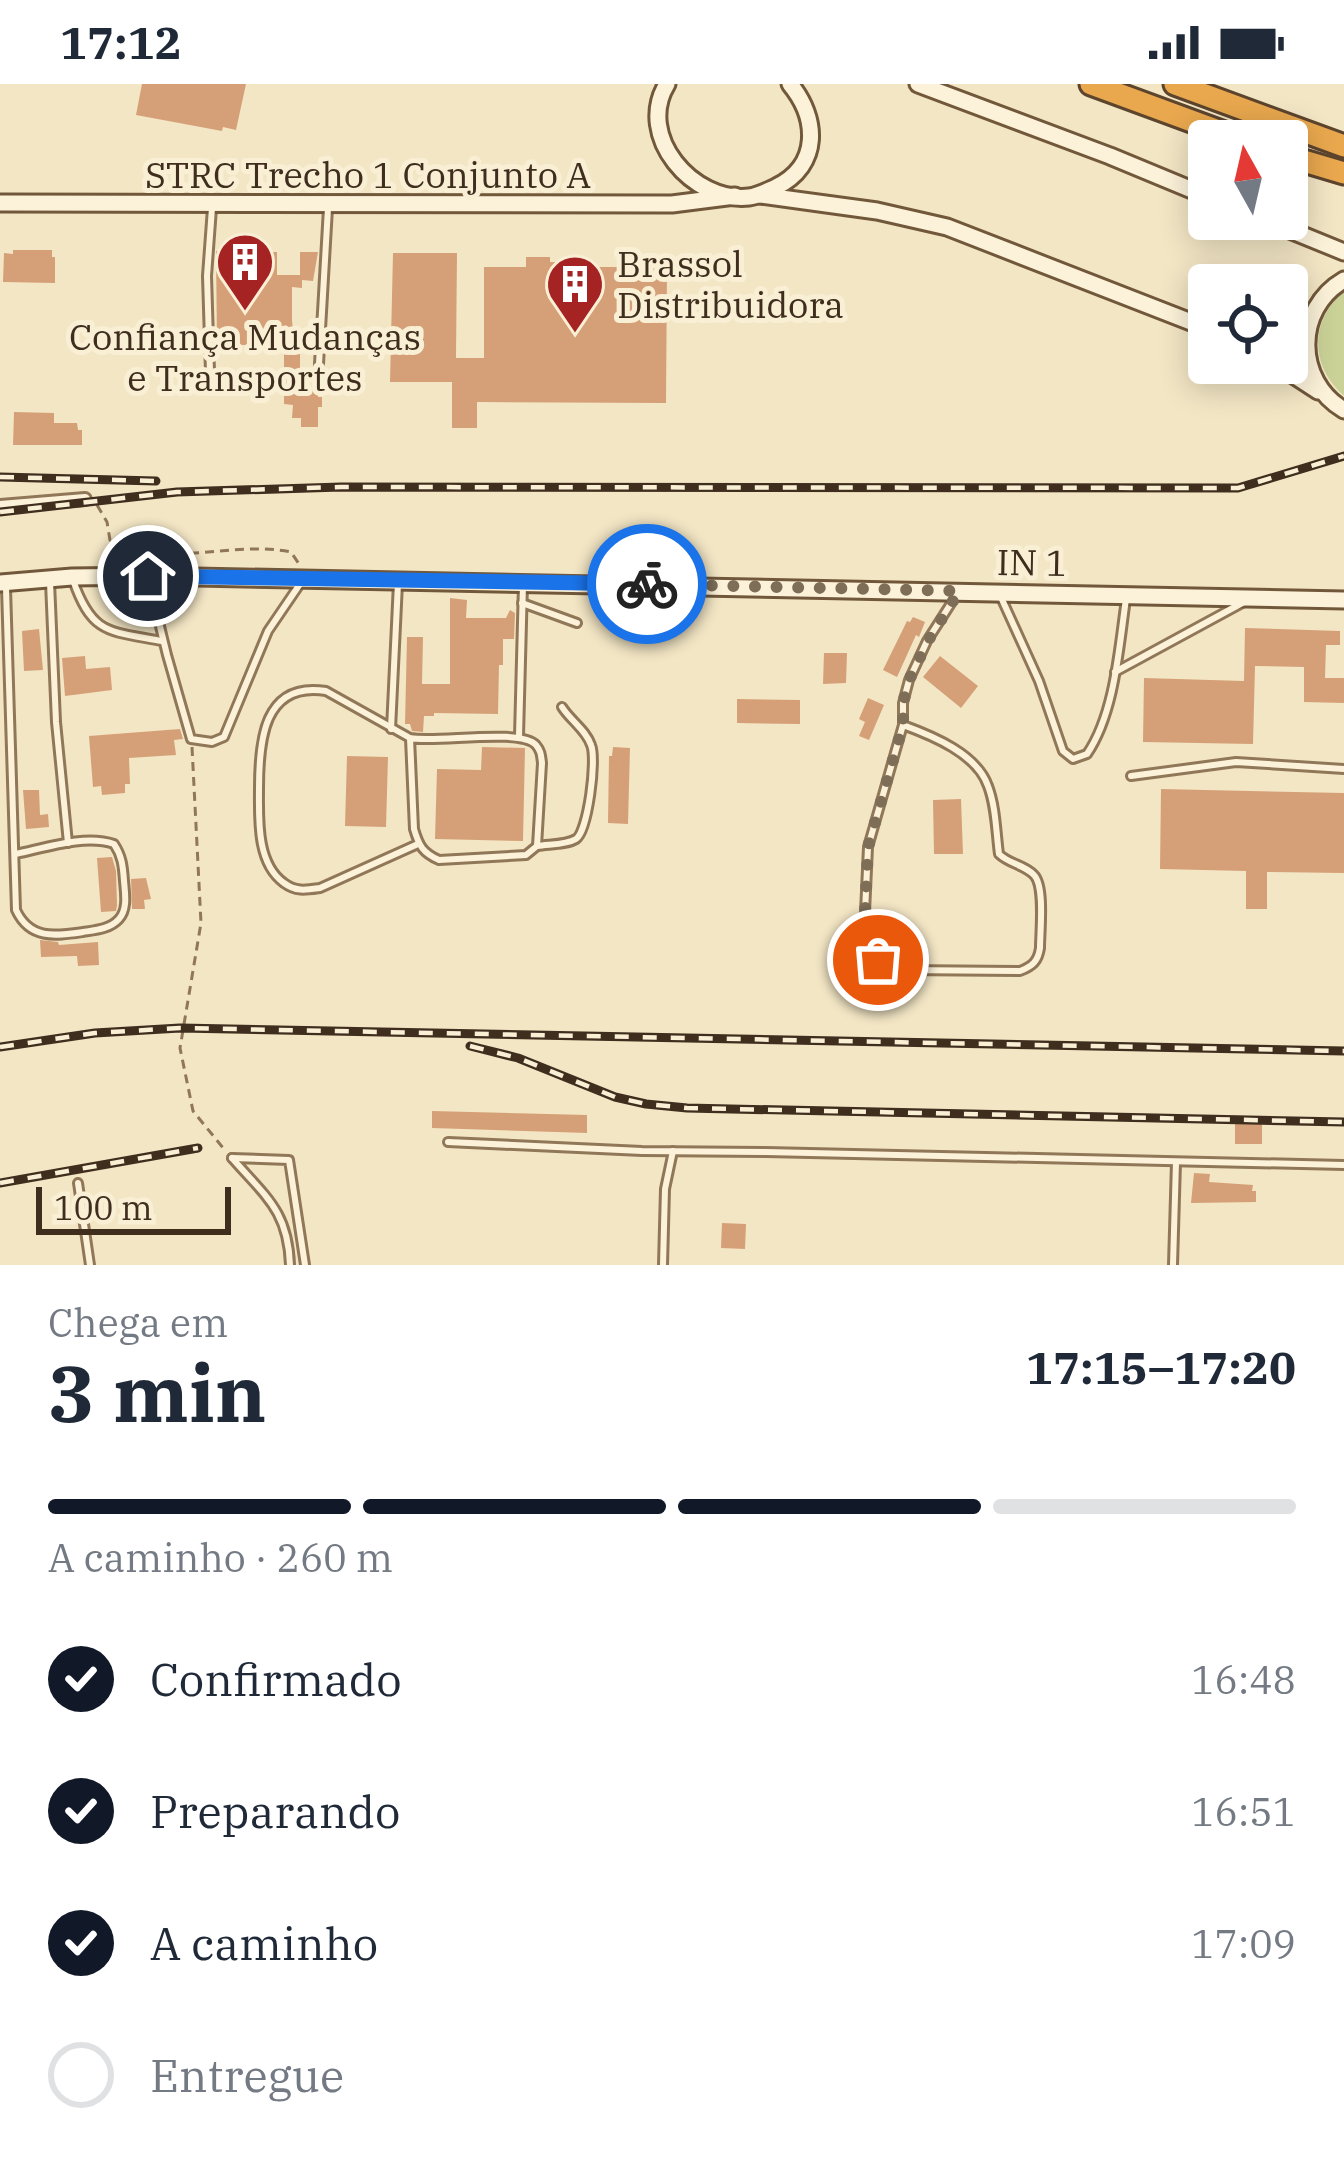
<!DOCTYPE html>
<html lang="pt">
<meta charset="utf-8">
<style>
:root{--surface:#fff;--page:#f2f2f3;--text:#1f2937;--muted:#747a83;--line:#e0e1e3;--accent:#111827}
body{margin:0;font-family:"IBM Plex Serif",serif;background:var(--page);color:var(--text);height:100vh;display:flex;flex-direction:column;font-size:45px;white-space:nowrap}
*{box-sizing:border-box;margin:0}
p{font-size:39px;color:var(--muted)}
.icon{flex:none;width:66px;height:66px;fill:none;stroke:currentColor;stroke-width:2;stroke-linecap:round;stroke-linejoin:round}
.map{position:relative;height:1181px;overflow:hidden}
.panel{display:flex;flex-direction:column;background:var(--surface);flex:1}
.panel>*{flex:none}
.needle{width:78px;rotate:352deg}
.tools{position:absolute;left:1188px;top:36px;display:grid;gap:24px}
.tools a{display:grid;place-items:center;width:120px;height:120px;border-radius:12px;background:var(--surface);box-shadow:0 6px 30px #0003;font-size:60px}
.scale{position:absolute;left:36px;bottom:30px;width:195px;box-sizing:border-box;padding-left:12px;border:6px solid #3f2e1e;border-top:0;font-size:33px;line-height:42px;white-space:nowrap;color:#3f2e1e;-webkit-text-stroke:9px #f9efd5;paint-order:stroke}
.pin{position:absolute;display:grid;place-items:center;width:102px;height:102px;color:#fff;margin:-51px;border:6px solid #fff;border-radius:50%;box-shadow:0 3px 12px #0007}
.courier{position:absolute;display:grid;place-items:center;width:120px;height:120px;margin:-60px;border:9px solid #1a73e8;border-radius:50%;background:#fff;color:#222;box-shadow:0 3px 15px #0007}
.overview em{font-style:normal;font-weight:700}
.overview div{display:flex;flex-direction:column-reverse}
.overview{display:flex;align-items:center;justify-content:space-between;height:204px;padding:0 48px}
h1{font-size:78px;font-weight:700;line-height:90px}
.bar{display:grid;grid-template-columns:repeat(4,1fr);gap:18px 12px;align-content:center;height:144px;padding:0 48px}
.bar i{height:15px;border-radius:9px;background:var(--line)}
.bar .on{background:var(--accent)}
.bar p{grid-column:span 4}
ol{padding:0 48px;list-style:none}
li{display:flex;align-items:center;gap:36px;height:132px}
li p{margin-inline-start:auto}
li .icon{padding:12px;border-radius:50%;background:var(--accent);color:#fff;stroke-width:4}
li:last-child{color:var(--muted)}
li i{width:66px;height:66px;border:6px solid var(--line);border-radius:50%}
.status{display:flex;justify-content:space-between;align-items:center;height:84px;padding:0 60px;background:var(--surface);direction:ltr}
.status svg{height:33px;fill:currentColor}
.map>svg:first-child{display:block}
</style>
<div class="status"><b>17:12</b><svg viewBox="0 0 49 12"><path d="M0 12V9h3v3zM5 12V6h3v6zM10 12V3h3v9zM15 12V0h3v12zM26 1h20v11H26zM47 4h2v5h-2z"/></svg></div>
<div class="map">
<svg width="1344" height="1181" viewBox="0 0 1344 1181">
<rect width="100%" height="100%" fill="#f3e6c5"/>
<!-- green -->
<path fill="#cad297" d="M 1344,207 L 1344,312 C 1310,282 1309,237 1344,207 Z"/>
<!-- building -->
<g fill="#d5a077">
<path d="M 142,0 L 246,0 L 236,46 L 223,43 L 222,47 L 136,31 Z"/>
<path d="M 238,164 L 252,164 L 252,168 L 277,168 L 277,191 L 300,191 L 300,168 L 318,168 L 313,197 L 302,196 L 302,204 L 292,203 L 292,236 L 293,247 L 300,248 L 300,302 L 318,302 L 318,313 L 322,313 L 322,323 L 318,323 L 318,343 L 301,343 L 301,334 L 292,334 L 293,321 L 284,320 L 284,261 L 217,261 L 216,167 L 238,168 Z"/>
<path d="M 13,166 L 52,166 L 52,173 L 55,173 L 55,199 L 3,198 L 4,169 L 13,170 Z"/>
<path d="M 393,169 L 457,169 L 456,274 L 484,274 L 484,183 L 526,183 L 526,173 L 550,173 L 550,178 L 590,178 L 590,183 L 667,183 L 666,319 L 477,318 L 477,344 L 452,344 L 452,298 L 390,298 Z"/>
<path d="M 14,328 L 54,329 L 54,339 L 77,339 L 78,346 L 82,346 L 82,361 L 13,361 Z"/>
<path d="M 450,514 L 467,516 L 466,534 L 506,534 L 510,526 L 515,529 L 514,555 L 503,555 L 503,581 L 499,581 L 498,630 L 434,629 L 434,632 L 424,632 L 423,648 L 412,647 L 410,640 L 405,640 L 407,553 L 423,553 L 422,600 L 450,600 Z"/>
<path d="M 913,533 L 925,538 L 919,553 L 916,551 L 897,593 L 883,586 L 907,537 L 910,538 Z"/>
<path d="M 1245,544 L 1340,547 L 1340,561 L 1326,561 L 1325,594 L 1344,594 L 1344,619 L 1304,618 L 1304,583 L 1255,582 L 1253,660 L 1143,658 L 1144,594 L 1244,597 Z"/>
<path d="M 39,545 L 43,586 L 24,587 L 22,547 Z"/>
<path d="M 824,569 L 847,569 L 846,599 L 823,600 Z"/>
<path d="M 85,572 L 86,585 L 110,583 L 112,606 L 65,612 L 62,574 Z"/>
<path d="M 940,572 L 978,602 L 961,624 L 923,593 Z"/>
<path d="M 868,614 L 884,621 L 869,656 L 859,652 L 865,638 L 859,635 Z"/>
<path d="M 737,615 L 800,616 L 800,640 L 737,639 Z"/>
<path d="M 180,645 L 183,655 L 174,656 L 176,671 L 129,674 L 130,700 L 125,700 L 125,709 L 102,711 L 101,702 L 93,703 L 89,652 Z"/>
<path d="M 482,663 L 525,664 L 523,757 L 435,755 L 437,685 L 481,686 Z"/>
<path d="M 613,663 L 630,664 L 628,740 L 608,739 L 609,672 L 612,672 Z"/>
<path d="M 347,672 L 388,673 L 386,743 L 345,742 Z"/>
<path d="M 1161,705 L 1344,709 L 1344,789 L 1267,788 L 1267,825 L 1246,825 L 1246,787 L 1160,785 Z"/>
<path d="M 23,706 L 39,706 L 40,731 L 48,730 L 49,743 L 26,745 Z"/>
<path d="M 961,715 L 963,770 L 934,770 L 933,716 Z"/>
<path d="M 112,773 L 116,787 L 117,821 L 116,827 L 101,828 L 97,774 Z"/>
<path d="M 146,794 L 151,815 L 144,816 L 145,825 L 132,825 L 131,795 Z"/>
<path d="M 40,856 L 58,858 L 59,861 L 98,858 L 99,881 L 78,882 L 77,872 L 41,873 Z"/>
<path d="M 432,1027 L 587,1031 L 587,1049 L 432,1044 Z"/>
<path d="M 1235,1038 L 1262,1039 L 1262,1060 L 1235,1060 Z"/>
<path d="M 1194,1089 L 1210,1090 L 1209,1098 L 1253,1101 L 1252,1107 L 1256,1107 L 1256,1118 L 1191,1119 Z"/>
<path d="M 722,1139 L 746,1140 L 745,1165 L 721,1164 Z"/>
</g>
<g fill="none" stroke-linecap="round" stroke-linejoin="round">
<!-- lane casing -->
<g stroke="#907758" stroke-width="12">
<g id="lane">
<path d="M 319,280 L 328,124"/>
<path d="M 210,288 L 207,192 L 212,124"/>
<path d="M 148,493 L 167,571 L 191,655 L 212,658 L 224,653 L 268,547 L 302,497"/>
<path d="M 73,496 C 92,551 109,547 162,557"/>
<path d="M 50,498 L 56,638 L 68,759"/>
<path d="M 6,504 L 16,826 C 30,856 55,852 83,848 C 96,846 110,845 119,835 C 128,825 125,809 124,797 C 123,782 122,772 114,760 C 85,750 45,764 16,770"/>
<path d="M 1000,511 L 1039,597 L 1063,667 L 1073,675 L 1087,670 C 1115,629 1119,563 1126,515"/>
<path d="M 522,519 L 577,539"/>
<path d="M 1115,588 L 1244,518"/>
<path d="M 903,641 C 933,652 977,670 988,702 C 996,723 996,748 999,770 C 1009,780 1025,781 1034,791 C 1045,802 1040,847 1040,864 C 1038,877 1033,882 1020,887 L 900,886 L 877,876 L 869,867 L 864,850 L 868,763 L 903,641 L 903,619 L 909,596 L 927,557 L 957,510"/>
<path d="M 391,645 L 398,499"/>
<path d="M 519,652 L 523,500"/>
<path d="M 410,654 L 414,745 C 419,762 423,769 439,776 L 526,771 L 537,762 L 542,679 C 541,671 541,667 536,661 C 521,644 437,659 410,654 L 326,607 C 263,597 259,658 259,704 C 259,734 256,779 284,799 C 296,808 306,806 320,804 L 418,760"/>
<path d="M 1131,692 L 1236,678 L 1344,685"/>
<path d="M 537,762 C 549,760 566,761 576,755 C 588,747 597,675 591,661 C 586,646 570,636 562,623"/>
<path d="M 448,1058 L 642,1067 L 766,1068 L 1344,1081"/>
<path d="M 232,1074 L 289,1076 L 305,1181"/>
<path d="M 232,1074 C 266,1113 288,1127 290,1181"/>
<path d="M 78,1099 L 90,1181"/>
<path d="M 663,1181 L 665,1105 L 673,1067"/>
<path d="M 1173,1181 L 1176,1078"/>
</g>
</g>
<!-- street casing -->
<g stroke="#907758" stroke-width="16">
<path id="street" d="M 0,422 L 85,415"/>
</g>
<!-- secondary casing -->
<g stroke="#72583b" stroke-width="21">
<g id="secondary">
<path d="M 667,0 C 635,52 693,119 749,113 C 759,112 767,107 776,103 C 821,81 818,34 790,0"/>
<path d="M 918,0 L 1110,72 L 1209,113"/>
<path d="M 760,111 L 877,127 L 947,143 L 1209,245"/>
<path d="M 0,119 L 672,120 L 735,112"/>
<path d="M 1263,135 L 1344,168"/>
<path d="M 1344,196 C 1294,225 1295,297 1344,326"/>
<path d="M 1275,279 L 1318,307"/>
<path d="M 0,499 L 72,493 L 148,492 L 1344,516"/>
</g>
</g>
<!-- highway casing -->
<g stroke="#5d442d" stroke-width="27">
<g id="highway">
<path d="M 1091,0 L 1246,57"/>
<path d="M 1175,0 L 1344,62"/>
<path d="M 1287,72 L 1344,89"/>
</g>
</g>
<!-- path -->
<g stroke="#907758" stroke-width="3" stroke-dasharray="9 6" stroke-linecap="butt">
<path d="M 97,421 L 107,438 L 110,456 C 125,462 140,467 156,469 C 201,473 246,459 291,468 L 299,480"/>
<path d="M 192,663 L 201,839 L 180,964 L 193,1027 L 224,1065"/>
</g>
<!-- lane -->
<use href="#lane" stroke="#fcf2d9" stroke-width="6"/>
<!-- street -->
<use href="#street" stroke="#fcf2d9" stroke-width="10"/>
<!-- secondary -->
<use href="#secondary" stroke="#fcf2d9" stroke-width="15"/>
<!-- highway -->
<use href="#highway" stroke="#e9a84e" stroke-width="21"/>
<!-- rail casing -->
<g stroke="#3f2e1e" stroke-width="9">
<g id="rail">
<path d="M 0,393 L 156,397"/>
<path d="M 0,428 L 177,408 L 341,403 L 1238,404 L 1344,372"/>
<path d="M 470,962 L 518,974 L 615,1013 L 646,1020 L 687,1024 L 1344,1038"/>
<path d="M 0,963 L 95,949 L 180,944 L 1344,967"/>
<path d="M 0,1099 L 198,1064"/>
</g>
</g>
<!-- rail -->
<use href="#rail" stroke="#f9efd5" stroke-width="4.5" stroke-dasharray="14" stroke-linecap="butt"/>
</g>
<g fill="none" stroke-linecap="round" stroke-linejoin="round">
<!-- done -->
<path stroke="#7e6e58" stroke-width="12" stroke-dasharray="0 21.6" d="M 647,500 L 959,507 L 928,557 L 909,596 L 903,619 L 903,641 L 868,763 L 864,850 L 869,868 L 878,876"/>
<!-- route -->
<path stroke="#1a73e8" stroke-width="15" d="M 148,492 L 647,500"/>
</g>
<!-- icons -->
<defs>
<g id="building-pin" transform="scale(3)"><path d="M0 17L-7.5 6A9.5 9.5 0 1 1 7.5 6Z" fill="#a52322" stroke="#f9efd5"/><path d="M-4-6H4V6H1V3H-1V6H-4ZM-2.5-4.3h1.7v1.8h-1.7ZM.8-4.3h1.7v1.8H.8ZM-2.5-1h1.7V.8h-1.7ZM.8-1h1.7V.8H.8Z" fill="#fff"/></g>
</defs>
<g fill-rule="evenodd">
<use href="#building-pin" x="245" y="178"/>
<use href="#building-pin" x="575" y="200"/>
</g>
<g text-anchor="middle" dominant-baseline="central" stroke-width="10" stroke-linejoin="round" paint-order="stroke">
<!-- street labels -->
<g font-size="36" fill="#3f2e1e" stroke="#f9efd5">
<text x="368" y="90">STRC Trecho 1 Conjunto A</text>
<text transform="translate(1032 478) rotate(1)">IN 1</text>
</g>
<!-- poi labels -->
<g font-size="36" fill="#3f2e1e" stroke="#f9efd5" text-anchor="start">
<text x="617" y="179">Brassol<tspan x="617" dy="41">Distribuidora</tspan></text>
<text x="245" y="252" text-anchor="middle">Confiança Mudanças<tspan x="245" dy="41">e Transportes</tspan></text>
</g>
</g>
</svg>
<div class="tools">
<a><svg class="needle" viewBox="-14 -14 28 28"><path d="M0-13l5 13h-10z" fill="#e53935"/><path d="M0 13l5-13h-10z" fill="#747a83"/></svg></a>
<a><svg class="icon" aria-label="locate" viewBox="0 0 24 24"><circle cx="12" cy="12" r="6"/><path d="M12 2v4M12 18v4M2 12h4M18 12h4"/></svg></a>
</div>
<div class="scale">100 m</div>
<div class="pin" style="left:878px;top:876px;background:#ea580c"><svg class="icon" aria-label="bag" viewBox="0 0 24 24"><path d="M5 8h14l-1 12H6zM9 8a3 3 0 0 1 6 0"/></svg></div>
<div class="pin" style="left:148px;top:492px;background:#1f2937"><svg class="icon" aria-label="home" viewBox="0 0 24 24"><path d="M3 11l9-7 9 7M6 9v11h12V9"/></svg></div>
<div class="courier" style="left:647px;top:500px"><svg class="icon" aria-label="bike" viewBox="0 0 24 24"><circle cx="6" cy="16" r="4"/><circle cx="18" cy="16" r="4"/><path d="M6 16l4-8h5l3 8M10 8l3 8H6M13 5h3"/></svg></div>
</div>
<section class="panel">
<div class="overview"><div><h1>3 min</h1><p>Chega em</p></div><em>17:15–17:20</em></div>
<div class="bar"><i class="on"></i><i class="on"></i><i class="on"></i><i></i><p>A caminho · 260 m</p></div>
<ol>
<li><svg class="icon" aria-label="check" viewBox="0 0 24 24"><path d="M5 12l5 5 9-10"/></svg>Confirmado<p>16:48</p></li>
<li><svg class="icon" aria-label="check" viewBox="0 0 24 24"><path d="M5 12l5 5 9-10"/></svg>Preparando<p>16:51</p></li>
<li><svg class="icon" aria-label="check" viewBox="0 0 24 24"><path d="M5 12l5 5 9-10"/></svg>A caminho<p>17:09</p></li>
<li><i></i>Entregue</li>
</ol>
</section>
